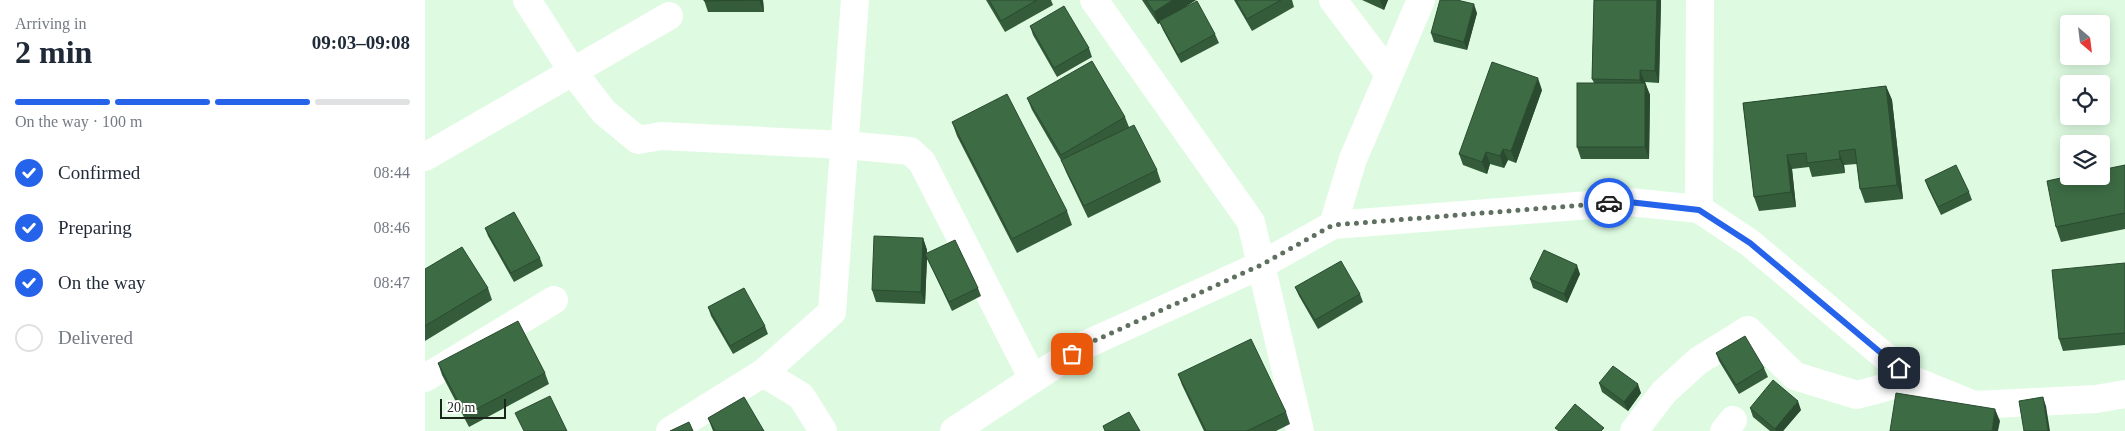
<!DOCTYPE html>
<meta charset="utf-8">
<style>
:root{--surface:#fff;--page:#f6f6f7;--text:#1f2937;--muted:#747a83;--line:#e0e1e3;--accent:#2563eb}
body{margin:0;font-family:"Times New Roman",serif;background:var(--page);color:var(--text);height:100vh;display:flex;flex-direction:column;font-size:19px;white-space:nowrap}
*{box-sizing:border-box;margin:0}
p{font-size:16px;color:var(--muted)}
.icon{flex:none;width:28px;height:28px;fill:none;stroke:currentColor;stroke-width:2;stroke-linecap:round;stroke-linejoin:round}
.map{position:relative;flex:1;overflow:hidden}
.details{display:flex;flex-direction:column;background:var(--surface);width:425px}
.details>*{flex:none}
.needle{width:32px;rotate:152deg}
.buttons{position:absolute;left:1635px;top:15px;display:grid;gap:10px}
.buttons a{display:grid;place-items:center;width:50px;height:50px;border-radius:5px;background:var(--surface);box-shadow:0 2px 12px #0003;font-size:25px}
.scale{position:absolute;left:15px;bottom:12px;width:66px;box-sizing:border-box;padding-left:5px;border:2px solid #1b251c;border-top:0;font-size:14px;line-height:18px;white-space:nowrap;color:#1b251c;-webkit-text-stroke:4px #fff;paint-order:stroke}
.pin{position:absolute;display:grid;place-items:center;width:42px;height:42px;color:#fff;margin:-21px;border-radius:10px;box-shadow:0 2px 8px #0006}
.courier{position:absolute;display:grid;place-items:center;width:50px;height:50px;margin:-25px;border:4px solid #2563eb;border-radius:50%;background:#fff;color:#222;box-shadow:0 1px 6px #0007}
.headline em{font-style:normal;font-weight:700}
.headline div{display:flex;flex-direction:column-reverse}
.headline{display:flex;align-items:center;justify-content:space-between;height:85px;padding:0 15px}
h1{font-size:32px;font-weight:700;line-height:38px}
.bar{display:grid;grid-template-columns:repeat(4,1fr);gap:8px 5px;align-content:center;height:60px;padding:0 15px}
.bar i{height:6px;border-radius:4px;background:var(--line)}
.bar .current{background:var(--accent)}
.bar p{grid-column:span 4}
ol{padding:0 15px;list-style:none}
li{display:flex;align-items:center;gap:15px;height:55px}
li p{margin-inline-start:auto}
li .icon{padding:5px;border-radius:50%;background:var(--accent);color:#fff;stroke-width:4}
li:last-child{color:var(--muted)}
li i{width:28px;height:28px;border:2px solid var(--line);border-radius:50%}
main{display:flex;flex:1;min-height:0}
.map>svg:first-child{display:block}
</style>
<main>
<section class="details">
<div class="headline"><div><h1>2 min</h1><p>Arriving in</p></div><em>09:03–09:08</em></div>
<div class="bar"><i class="current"></i><i class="current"></i><i class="current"></i><i></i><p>On the way · 100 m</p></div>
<ol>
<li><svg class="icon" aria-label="check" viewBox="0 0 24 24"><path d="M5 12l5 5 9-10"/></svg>Confirmed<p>08:44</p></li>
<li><svg class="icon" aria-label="check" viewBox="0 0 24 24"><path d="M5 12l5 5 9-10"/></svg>Preparing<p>08:46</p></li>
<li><svg class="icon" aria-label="check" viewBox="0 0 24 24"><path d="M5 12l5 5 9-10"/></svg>On the way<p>08:47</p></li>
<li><i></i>Delivered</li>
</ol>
</section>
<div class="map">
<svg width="1700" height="431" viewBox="0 0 1700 431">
<rect width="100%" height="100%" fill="#defbe1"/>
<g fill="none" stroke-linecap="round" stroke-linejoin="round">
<!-- minor -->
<g stroke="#fff" stroke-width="28">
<path d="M 102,0 L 148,72 L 179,112 L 213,140 L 236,136 L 420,145 L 485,151 L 497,162 L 608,379"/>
<path d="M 669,0 L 826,222 L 875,431"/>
<path d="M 908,0 L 964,74"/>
<path d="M 0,157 L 244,16"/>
<path d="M 1274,209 L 1275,0"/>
<path d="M 908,225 L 928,159 L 996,0"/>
<path d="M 338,373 L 407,312 L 430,0"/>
<path d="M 0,378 L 129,300"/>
<path d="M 245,431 L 338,373 L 376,396 L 398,431"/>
<path d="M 529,431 L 660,345 L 836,265 L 908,225 L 1204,202 L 1274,209 L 1325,243 L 1488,380 L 1549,405 L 1671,399 L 1700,394"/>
<path d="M 1209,431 L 1239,392 L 1273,361 L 1323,330 L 1370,376 L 1432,395 L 1488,380"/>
<path d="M 1299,431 L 1308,420"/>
</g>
</g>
<!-- wall -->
<g fill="#345c3a">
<path d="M 279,0 L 338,0 L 339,12 L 283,12 Z"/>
<path d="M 561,0 L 626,0 L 628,5 L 580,32 Z"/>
<path d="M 717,0 L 771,0 L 754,11 L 790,34 L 794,43 L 756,63 L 738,30 L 735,23 L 733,24 Z"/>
<path d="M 809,0 L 867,0 L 869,7 L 827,31 Z"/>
<path d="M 937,0 L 963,0 L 959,10 Z"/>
<path d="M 1169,0 L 1236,0 L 1234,83 L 1220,82 L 1225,95 L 1224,159 L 1156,159 L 1152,147 L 1169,83 L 1167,79 Z"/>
<path d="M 1052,13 L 1042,50 L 1009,42 L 1006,33 Z"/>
<path d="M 605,26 L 664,48 L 667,57 L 632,77 L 608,35 Z"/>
<path d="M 1461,86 L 1467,100 L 1478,199 L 1440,203 L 1435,189 L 1432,164 L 1419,165 L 1420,173 L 1387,177 L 1384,167 L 1367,169 L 1371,207 L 1334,211 L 1329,197 L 1318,103 Z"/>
<path d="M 1117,90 L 1091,163 L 1083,160 L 1079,168 L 1065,164 L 1062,174 L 1038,165 L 1034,154 Z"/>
<path d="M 602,98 L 700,117 L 704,127 L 732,170 L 736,182 L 663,218 L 641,172 L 637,162 L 607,110 Z"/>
<path d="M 527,122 L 642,211 L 647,225 L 592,253 L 532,136 Z"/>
<path d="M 1700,165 L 1700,229 L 1636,242 L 1631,227 Z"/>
<path d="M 1500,180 L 1544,192 L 1547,200 L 1516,215 L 1503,188 Z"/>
<path d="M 60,228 L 115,258 L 118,266 L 89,282 L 63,236 Z"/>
<path d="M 498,238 L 502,250 L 502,253 L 553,288 L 556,296 L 527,311 L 502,258 L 500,304 L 451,302 L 447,290 Z"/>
<path d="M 1700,263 L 1700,345 L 1638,351 L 1634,339 Z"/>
<path d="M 0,269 L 63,288 L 67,300 L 0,341 Z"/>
<path d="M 1155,274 L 1142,303 L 1108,288 L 1105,279 Z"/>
<path d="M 870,287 L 935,294 L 938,302 L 893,329 L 874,296 Z"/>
<path d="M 283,307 L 340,326 L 343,334 L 308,354 L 286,316 Z"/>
<path d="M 1291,353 L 1339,368 L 1343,377 L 1314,394 L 1294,361 Z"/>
<path d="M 13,363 L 120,373 L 124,384 L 44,427 L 17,375 Z"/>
<path d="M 753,374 L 861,412 L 865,424 L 851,431 L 779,431 L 757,385 Z"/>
<path d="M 1174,383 L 1216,393 L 1203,411 L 1177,392 Z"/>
<path d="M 1325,408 L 1376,410 L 1358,431 L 1345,431 L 1328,417 Z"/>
<path d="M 283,418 L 339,431 L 288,431 Z"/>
</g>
<!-- shaded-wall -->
<g fill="#2a4b30">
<path d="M 334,0 L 338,0 L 339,12 Z"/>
<path d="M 748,0 L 771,0 L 733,24 L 729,12 Z"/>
<path d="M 955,0 L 963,0 L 959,10 Z"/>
<path d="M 1232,0 L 1236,0 L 1234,83 L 1230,71 Z"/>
<path d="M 1049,4 L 1052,13 L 1042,50 L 1039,42 Z"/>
<path d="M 1215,70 L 1220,82 L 1220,92 L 1215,80 Z"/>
<path d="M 1113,78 L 1117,90 L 1091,163 L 1086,151 Z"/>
<path d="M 1220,83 L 1225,95 L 1224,159 L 1220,147 Z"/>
<path d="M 1461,86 L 1467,100 L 1478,199 L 1472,185 Z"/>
<path d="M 1078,149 L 1083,160 L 1079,168 L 1075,156 Z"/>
<path d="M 1414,151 L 1419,165 L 1420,173 L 1415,159 Z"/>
<path d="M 1061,152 L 1065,164 L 1062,174 L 1057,162 Z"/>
<path d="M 1362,155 L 1367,169 L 1371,207 L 1366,192 Z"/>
<path d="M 498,238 L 502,250 L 502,257 L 500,254 L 502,258 L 500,304 L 496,292 Z"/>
<path d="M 1152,265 L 1155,274 L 1142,303 L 1139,294 Z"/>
<path d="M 1213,384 L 1216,393 L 1203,411 L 1199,402 Z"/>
<path d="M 1618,397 L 1621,406 L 1625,431 L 1623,431 Z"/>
<path d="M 1373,401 L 1376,410 L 1358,431 L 1351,431 L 1350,429 Z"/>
<path d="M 1570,409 L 1575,421 L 1573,431 L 1567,431 Z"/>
</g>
<!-- building -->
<g fill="#3c6b44" stroke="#2a4b30">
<path d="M 279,0 L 334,0 L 279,1 Z"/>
<path d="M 564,0 L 612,0 L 576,21 Z"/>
<path d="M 721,0 L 748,0 L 729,12 Z"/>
<path d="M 811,0 L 856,0 L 822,19 Z"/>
<path d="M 1015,0 L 1032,0 L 1049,4 L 1039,42 L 1006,33 Z"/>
<path d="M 1169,0 L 1232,0 L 1230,71 L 1215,70 L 1215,80 L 1167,79 Z"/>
<path d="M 772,1 L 790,34 L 753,55 L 734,21 Z"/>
<path d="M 639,6 L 664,48 L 629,68 L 605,26 Z"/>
<path d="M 667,61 L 700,117 L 636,155 L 602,98 Z"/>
<path d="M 1067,62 L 1113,78 L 1086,151 L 1078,149 L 1075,156 L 1061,152 L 1057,162 L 1034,154 Z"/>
<rect x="1152" y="83" width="68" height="64"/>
<path d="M 1461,86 L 1472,185 L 1435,189 L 1430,149 L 1414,151 L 1415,159 L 1382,163 L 1381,153 L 1362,155 L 1366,192 L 1329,197 L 1318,103 Z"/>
<path d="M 582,94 L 642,211 L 587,239 L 527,122 Z"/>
<path d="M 709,125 L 732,170 L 659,206 L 636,160 Z"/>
<path d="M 1531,165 L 1544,192 L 1513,207 L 1500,180 Z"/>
<path d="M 1700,165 L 1700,213 L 1631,227 L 1622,181 L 1645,176 L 1676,176 L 1676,170 Z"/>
<path d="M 89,212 L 115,258 L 86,273 L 60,228 Z"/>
<path d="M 449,236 L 498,238 L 496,292 L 447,290 Z"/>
<path d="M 530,240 L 553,288 L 524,302 L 500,254 Z"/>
<path d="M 37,247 L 63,288 L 0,326 L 0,269 Z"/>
<path d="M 1119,250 L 1152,265 L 1139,294 L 1105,279 Z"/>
<path d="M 916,261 L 935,294 L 890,320 L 870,287 Z"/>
<path d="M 1700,263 L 1700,333 L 1634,339 L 1627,270 Z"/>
<path d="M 319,288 L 340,326 L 305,346 L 283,307 Z"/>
<path d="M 93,321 L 120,373 L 40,415 L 13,363 Z"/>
<path d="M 1320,336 L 1339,368 L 1311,385 L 1291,353 Z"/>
<path d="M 826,339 L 861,412 L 822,431 L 781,431 L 753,374 Z"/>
<path d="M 1188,366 L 1213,384 L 1199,402 L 1174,383 Z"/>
<path d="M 1348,380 L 1373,401 L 1350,429 L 1325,408 Z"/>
<path d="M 1471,393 L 1570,409 L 1567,431 L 1465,431 Z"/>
<path d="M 125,396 L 142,431 L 99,431 L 90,413 Z"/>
<path d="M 319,397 L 339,431 L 290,431 L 283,418 Z"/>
<path d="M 1618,397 L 1623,431 L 1599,431 L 1594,401 Z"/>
<path d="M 1150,404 L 1179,428 L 1176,431 L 1134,431 L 1130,428 Z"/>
<path d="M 704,412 L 715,431 L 680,431 L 678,426 Z"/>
<path d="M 264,422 L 268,431 L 245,431 Z"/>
</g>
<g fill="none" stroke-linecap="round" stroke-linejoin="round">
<!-- done -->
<path stroke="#5f7061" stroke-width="5" stroke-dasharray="0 9" d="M 647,354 L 660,345 L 836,265 L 908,225 L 1184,203"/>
<!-- route -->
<path stroke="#2563eb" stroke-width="6" d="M 1184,203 L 1204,202 L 1274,210 L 1325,243 L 1474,368"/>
</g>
</svg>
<div class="buttons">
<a><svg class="needle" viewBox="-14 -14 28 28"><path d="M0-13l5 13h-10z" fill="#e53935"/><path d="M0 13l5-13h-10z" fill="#747a83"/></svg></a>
<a><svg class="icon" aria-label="locate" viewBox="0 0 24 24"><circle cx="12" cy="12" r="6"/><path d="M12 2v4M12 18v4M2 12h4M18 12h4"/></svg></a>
<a><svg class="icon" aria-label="layers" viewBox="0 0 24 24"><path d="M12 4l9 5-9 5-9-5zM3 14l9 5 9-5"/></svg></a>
</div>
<div class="scale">20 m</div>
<div class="pin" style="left:647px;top:354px;background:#ea580c"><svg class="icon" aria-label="bag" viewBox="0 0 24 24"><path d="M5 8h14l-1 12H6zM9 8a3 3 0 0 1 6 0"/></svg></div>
<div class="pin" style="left:1474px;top:368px;background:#1f2937"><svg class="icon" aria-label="home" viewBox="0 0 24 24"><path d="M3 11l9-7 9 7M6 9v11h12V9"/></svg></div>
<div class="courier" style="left:1184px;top:203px"><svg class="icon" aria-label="car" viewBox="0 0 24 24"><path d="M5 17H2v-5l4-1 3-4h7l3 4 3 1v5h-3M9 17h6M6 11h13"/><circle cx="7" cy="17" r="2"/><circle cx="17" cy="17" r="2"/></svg></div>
</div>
</main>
